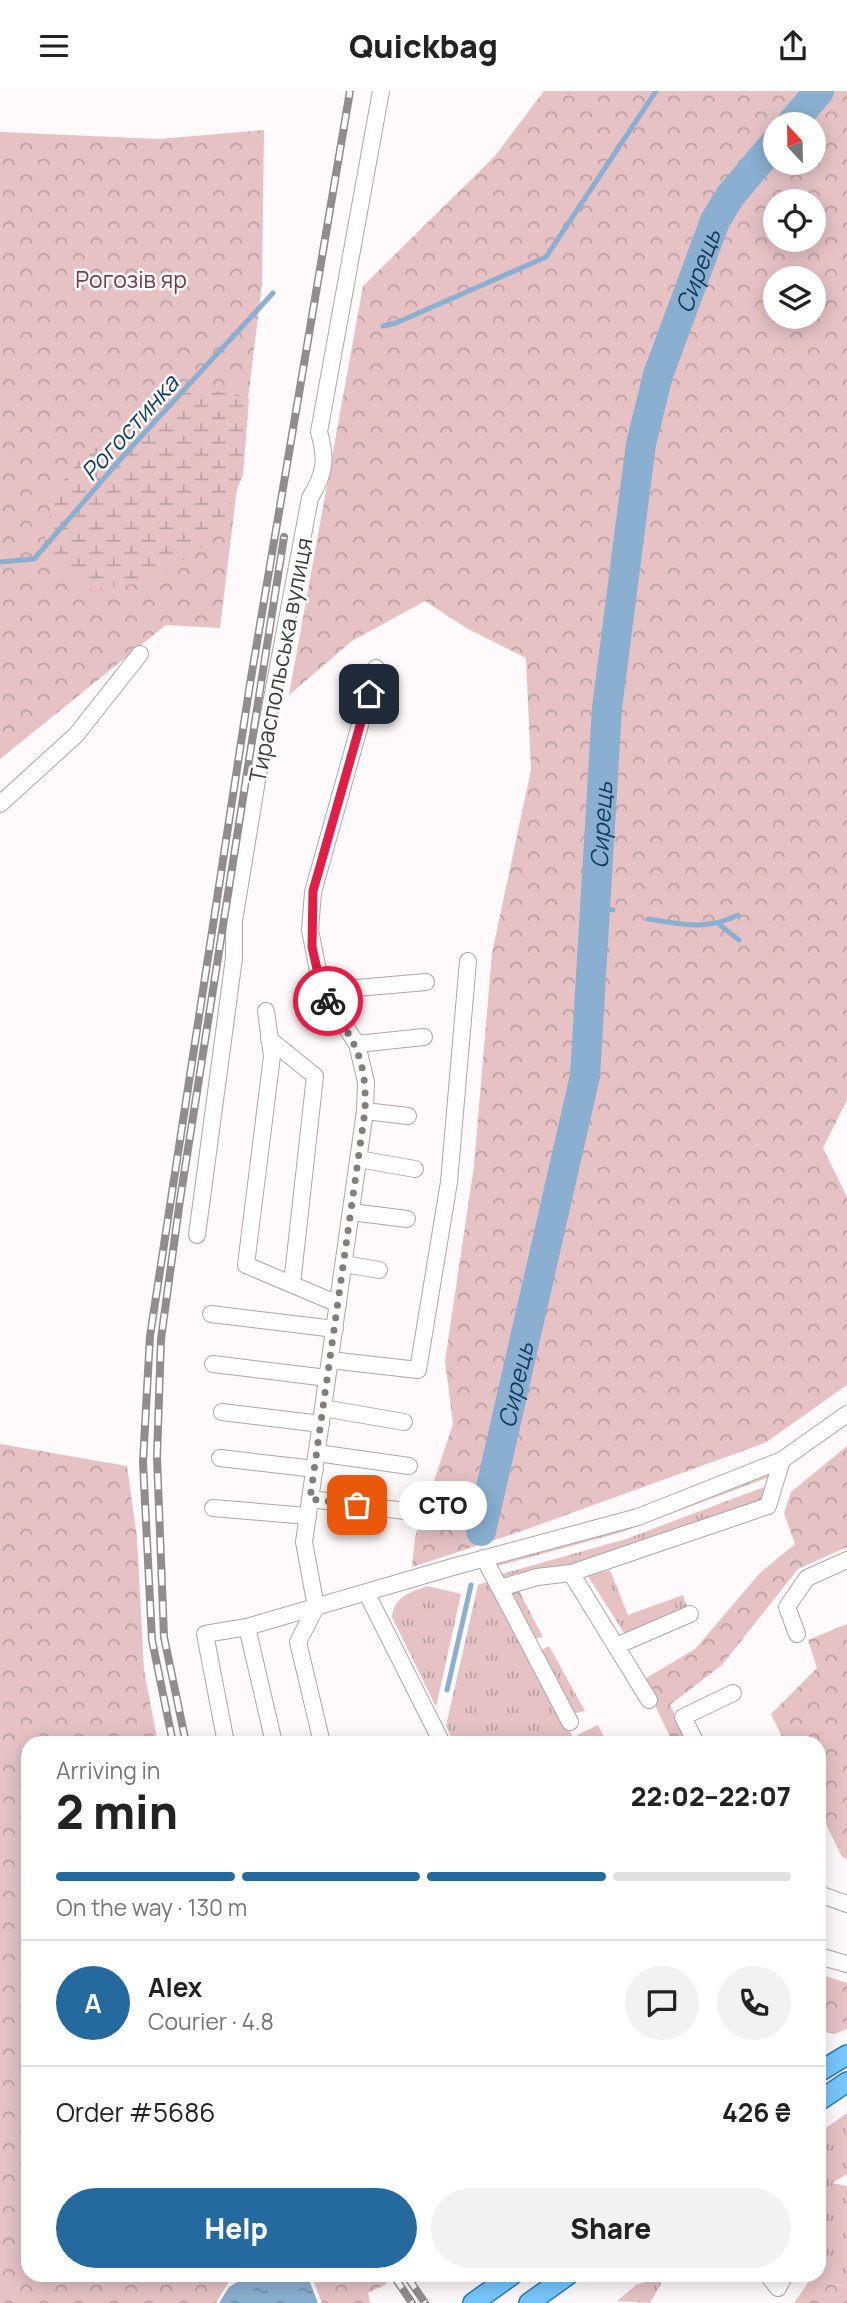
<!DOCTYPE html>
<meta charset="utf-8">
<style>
:root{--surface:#fff;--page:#f2f2f2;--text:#222;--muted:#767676;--line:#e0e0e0;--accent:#256a9f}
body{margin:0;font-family:Manrope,sans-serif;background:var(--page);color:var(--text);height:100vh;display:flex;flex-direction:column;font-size:26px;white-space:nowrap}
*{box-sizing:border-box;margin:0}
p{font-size:23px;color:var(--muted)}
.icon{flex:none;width:38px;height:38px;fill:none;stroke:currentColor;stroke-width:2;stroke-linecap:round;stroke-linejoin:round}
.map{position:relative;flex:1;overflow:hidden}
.drawer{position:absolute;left:21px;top:1645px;width:805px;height:546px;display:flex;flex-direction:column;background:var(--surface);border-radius:21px;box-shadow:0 4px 18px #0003}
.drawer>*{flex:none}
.needle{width:46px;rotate:338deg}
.buttons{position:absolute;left:763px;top:21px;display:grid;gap:14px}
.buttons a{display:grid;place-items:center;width:63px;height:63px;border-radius:50%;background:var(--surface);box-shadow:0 4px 18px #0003;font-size:35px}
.pin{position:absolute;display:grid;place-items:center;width:60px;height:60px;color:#fff;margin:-30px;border-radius:14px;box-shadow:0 4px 10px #0006}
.courier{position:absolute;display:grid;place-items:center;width:70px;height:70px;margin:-35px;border:5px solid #e11d48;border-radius:50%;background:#fff;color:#222;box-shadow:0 2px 9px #0007}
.bubble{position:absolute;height:49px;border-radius:24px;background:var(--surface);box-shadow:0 4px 18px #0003;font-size:23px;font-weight:800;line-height:49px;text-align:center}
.head em{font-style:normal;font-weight:800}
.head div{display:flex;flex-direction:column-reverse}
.head{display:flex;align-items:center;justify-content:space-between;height:119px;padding:0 35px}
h1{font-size:46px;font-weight:800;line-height:52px}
.bar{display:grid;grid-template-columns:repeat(4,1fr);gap:10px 7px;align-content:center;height:84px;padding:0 35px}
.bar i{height:9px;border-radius:5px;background:var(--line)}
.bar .selected{background:var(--accent)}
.bar p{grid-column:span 4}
.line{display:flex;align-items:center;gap:18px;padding:0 35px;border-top:2px solid var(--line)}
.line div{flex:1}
.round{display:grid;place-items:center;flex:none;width:74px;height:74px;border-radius:37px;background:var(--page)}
.action{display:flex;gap:14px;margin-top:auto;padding:14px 35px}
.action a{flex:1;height:80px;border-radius:42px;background:var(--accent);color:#fff;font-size:28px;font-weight:800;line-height:80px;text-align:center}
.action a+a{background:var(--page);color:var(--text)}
header{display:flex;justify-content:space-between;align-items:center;height:91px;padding:0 35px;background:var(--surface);font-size:32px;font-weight:800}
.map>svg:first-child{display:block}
</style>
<header><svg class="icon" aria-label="menu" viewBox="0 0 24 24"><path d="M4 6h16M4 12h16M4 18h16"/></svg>Quickbag<svg class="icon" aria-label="share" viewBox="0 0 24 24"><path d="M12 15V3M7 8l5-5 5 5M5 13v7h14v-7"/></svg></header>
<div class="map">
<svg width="847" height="2212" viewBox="0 0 847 2212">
<defs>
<pattern id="grass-tufts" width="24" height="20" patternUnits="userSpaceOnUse" patternTransform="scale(1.75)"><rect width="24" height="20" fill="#e6c2c5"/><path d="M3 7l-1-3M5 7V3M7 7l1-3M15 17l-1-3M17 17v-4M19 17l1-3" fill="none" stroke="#bc9fa1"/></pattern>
<pattern id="forest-crowns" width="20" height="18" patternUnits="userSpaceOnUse" patternTransform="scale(1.75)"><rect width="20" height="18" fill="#e6c2c5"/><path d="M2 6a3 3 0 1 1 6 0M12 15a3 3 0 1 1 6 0" fill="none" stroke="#bc9fa1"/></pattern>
<pattern id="wetland-marsh" width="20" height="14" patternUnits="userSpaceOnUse" patternTransform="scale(1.75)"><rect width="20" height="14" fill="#e6c2c5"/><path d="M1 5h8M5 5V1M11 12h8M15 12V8" fill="none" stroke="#bc9fa1"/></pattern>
<pattern id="water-ripples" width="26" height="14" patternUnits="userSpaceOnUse" patternTransform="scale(1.75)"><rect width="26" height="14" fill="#8aafd0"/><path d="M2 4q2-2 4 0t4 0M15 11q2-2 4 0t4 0" fill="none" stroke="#7290aa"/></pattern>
</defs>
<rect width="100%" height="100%" fill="#fef9fa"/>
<!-- grass -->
<g fill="url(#grass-tufts)">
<path d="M 772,1380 L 772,1385 L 622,1441 L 494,1476 L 491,1472 Z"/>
<path d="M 769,1394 L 766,1408 L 588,1471 L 502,1492 L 498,1484 L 626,1448 Z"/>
<path d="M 610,1479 L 628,1524 L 683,1504 L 688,1519 L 626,1545 L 588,1485 Z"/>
<path d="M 492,1489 L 574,1648 L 576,1652 L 454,1652 L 446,1635 L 478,1494 Z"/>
<path d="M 427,1495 L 461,1503 L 436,1616 L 392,1526 C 395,1505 409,1502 427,1495 Z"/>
<path d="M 549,1555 L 585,1620 L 572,1623 L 536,1562 Z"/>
<path d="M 598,1634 L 607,1652 L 581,1652 L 577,1644 Z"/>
<path d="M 847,2022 L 847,2083 L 832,2092 L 847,2095 L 847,2197 L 811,2187 L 794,2187 L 795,2184 L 819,2184 L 819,2042 Z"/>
<path d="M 666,2184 L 650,2212 L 617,2210 L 636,2194 Z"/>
</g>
<!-- forest -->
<g fill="url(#forest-crowns)" fill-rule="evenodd">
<path d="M 544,0 L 847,0 L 847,1009 L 823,1057 L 847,1106 L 847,1294 L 765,1352 L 519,1441 L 412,1476 L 415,1446 L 453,1333 L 445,1270 L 474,1075 L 492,862 L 531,679 L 526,567 L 468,538 L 425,510 L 352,550 L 289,604 L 363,195 L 494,66 ZM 775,33 L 814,33 L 814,72 L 775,72 ZM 775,110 L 814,110 L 814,149 L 775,149 ZM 775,187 L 814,187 L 814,226 L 775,226 Z"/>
<path d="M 264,39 L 262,193 L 220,537 L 166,534 L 0,668 L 0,41 L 159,48 Z"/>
<path d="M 0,1353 L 127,1375 L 137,1446 L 144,1579 L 158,1652 L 28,1652 L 28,2184 L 233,2184 L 216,2212 L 0,2212 Z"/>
<path d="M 847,1355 L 847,1456 L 798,1478 L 722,1574 L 670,1614 L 689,1652 L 673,1652 L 643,1589 L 695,1558 L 760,1482 L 795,1453 L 784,1422 L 791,1401 Z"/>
<path d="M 518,1498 L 543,1546 L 529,1549 L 508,1500 Z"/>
<path d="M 847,1533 L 847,1768 L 842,1766 L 819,1719 L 819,1652 L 785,1652 L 771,1623 L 817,1577 L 808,1549 Z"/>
<path d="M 819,1883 L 847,1892 L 847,1938 L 835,1943 L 819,1940 Z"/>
<path d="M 311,2184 L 382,2184 L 387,2193 L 368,2202 L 370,2212 L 322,2212 Z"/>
<path d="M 811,2187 L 847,2197 L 847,2212 L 794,2212 Z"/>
</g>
<!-- wetland -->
<path fill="url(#wetland-marsh)" d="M 198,295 L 249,308 L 243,384 L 217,445 L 152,491 L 92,498 L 42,461 L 54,402 L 109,332 Z"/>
<!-- water -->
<path fill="url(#water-ripples)" d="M 249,2184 L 307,2184 L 318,2212 L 219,2212 L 229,2196 Z"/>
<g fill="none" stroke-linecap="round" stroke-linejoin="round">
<!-- stream -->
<g stroke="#8aafd0" stroke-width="5">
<path d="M 383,235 L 396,232 L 546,166 L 656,0"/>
<path d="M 0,471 L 34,468 L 126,362 L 273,202"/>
<path d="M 596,815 L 613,819"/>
<path d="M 648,828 C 682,833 706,840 738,824"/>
<path d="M 720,834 L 739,849"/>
<path d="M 447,1599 L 471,1494"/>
</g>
<!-- river -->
<g stroke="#8aafd0" stroke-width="30">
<path d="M 791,33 L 819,0"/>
<path id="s1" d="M 481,1440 L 585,985 L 607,617 L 641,353 L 658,284 L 715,130 L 730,105 L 775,52"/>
</g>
<!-- minor casing -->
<g stroke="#afa6a6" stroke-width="18">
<g id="minor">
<path d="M 0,713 L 76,644 L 140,563"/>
<path d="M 322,900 L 426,891"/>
<path d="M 266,920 L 272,965 L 246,1174 L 338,1213"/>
<path d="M 269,948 L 315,985 L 292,1193"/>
<path d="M 357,953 L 424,946"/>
<path d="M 365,1020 L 408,1025"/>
<path d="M 358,1068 L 415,1078"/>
<path d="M 351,1121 L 407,1128"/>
<path d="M 197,1144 L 234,867 L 234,830 L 260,671 L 310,407 C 325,382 327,369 319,341 L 381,0"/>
<path d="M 344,1173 L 379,1179"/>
<path d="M 211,1223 L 335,1238"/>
<path d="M 330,1269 L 418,1279 L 449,1091 L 468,870"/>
<path d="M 213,1273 L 327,1287"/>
<path d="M 323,1317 L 404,1331"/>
<path d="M 222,1321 L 321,1333"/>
<path d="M 317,1362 L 409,1375"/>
<path d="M 220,1367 L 315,1378"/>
<path d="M 310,1408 L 405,1420"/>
<path d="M 213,1417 L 308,1425"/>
<path d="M 484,1467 L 570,1631"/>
<path d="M 571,1482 L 649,1609"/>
<path d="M 500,1497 L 537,1486 L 571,1482 L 768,1415 L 782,1369"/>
<path d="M 367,1503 L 442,1652"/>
<path d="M 247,1536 L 274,1652"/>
<path d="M 797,1543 L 787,1516 L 807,1487 L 847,1469"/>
<path d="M 616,1555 L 690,1523"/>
<path d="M 226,1652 L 205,1543 L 247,1536 L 456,1475 L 638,1426 L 782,1369 L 847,1323"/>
<path d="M 322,1652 L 298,1551 L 316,1516 L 304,1451 L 365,1020 L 366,991 L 357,953 L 322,900 L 310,839 L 313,801 L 376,577"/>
<path d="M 696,1652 L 683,1626 L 733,1602"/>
<path d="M 819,1803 L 847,1813"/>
<path d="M 819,1865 L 847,1873"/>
<path d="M 768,2184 L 778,2197 L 785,2184"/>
</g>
</g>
<!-- major casing -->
<g stroke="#297db6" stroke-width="22">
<g id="major">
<path d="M 819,1981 L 847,1964"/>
<path d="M 819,2010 L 847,1991"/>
<path d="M 473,2212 L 512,2184"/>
<path d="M 529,2212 L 568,2184"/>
</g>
</g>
<!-- minor -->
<use href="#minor" stroke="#fff" stroke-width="16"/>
<!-- major -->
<use href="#major" stroke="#77c6fb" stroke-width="19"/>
<!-- rail casing -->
<g stroke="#918c8d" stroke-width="8">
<g id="rail">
<path d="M 173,1652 L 152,1549 L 143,1371 L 150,1245 L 250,593 L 350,0"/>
<path d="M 186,1652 L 164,1546 L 157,1366 L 161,1248 L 180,1109 L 284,446"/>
<path d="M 393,2184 L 412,2212"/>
<path d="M 406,2184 L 425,2212"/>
</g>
</g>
<!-- rail -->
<use href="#rail" stroke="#fff" stroke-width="5" stroke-dasharray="16" stroke-linecap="butt"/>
</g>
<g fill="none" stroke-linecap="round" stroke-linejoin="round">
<!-- done -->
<path stroke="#827e7e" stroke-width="7" stroke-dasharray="0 12.6" d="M 328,910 C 355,952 367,968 365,1020 L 310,1408 L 357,1414"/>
<!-- route -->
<path stroke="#e11d48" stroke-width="9" d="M 328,910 L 322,900 L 312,856 L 313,800 L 369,603"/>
</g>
<g text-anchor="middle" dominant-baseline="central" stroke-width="5" stroke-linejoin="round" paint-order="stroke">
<!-- park labels -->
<g font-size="23" fill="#7b3944" stroke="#fff">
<text x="131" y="188">Рогозів яр</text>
</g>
<!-- street labels -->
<g font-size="23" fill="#403c3c" stroke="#fff">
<text transform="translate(280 569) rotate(-79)">Тираспольська вулиця</text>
</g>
<!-- water labels -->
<g font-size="24" font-style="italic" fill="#113c5d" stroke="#fff">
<text stroke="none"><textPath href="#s1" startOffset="1284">Сирець</textPath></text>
<text transform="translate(129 336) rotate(-48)">Рогостинка</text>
<text stroke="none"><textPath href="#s1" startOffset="718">Сирець</textPath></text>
<text stroke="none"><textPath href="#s1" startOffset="150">Сирець</textPath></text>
</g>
</g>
</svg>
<div class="buttons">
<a><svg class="needle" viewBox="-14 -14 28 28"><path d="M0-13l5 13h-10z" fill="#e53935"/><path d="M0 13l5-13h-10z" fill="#767676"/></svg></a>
<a><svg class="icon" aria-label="locate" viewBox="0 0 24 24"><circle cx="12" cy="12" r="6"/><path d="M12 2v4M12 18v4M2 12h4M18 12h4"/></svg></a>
<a><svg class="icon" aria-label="layers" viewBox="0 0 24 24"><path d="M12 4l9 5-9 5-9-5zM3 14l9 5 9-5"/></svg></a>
</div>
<div class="pin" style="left:357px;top:1414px;background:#ea580c"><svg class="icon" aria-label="bag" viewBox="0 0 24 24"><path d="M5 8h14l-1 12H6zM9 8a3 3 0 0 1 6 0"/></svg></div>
<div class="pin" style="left:369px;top:603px;background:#1f2937"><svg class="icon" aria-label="home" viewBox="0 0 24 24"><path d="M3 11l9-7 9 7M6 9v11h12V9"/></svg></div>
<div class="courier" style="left:328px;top:910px"><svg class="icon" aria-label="bike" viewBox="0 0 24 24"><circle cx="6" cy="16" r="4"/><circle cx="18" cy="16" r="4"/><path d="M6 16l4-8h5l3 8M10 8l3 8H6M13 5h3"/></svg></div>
<div class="bubble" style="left:399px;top:1390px;width:88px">СТО</div>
<section class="drawer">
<div class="head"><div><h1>2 min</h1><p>Arriving in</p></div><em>22:02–22:07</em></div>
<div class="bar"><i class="selected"></i><i class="selected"></i><i class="selected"></i><i></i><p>On the way · 130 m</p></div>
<div class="line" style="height:126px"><b class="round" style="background:var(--accent);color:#fff">A</b><div><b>Alex</b><p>Courier · 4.8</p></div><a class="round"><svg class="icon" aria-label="chat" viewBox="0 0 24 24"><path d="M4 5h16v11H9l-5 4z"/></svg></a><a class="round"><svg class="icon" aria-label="phone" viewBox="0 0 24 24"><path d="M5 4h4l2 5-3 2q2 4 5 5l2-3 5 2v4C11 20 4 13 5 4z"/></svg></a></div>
<div class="line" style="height:91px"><div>Order #5686</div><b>426 ₴</b></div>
<div class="action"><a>Help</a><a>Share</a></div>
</section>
</div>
